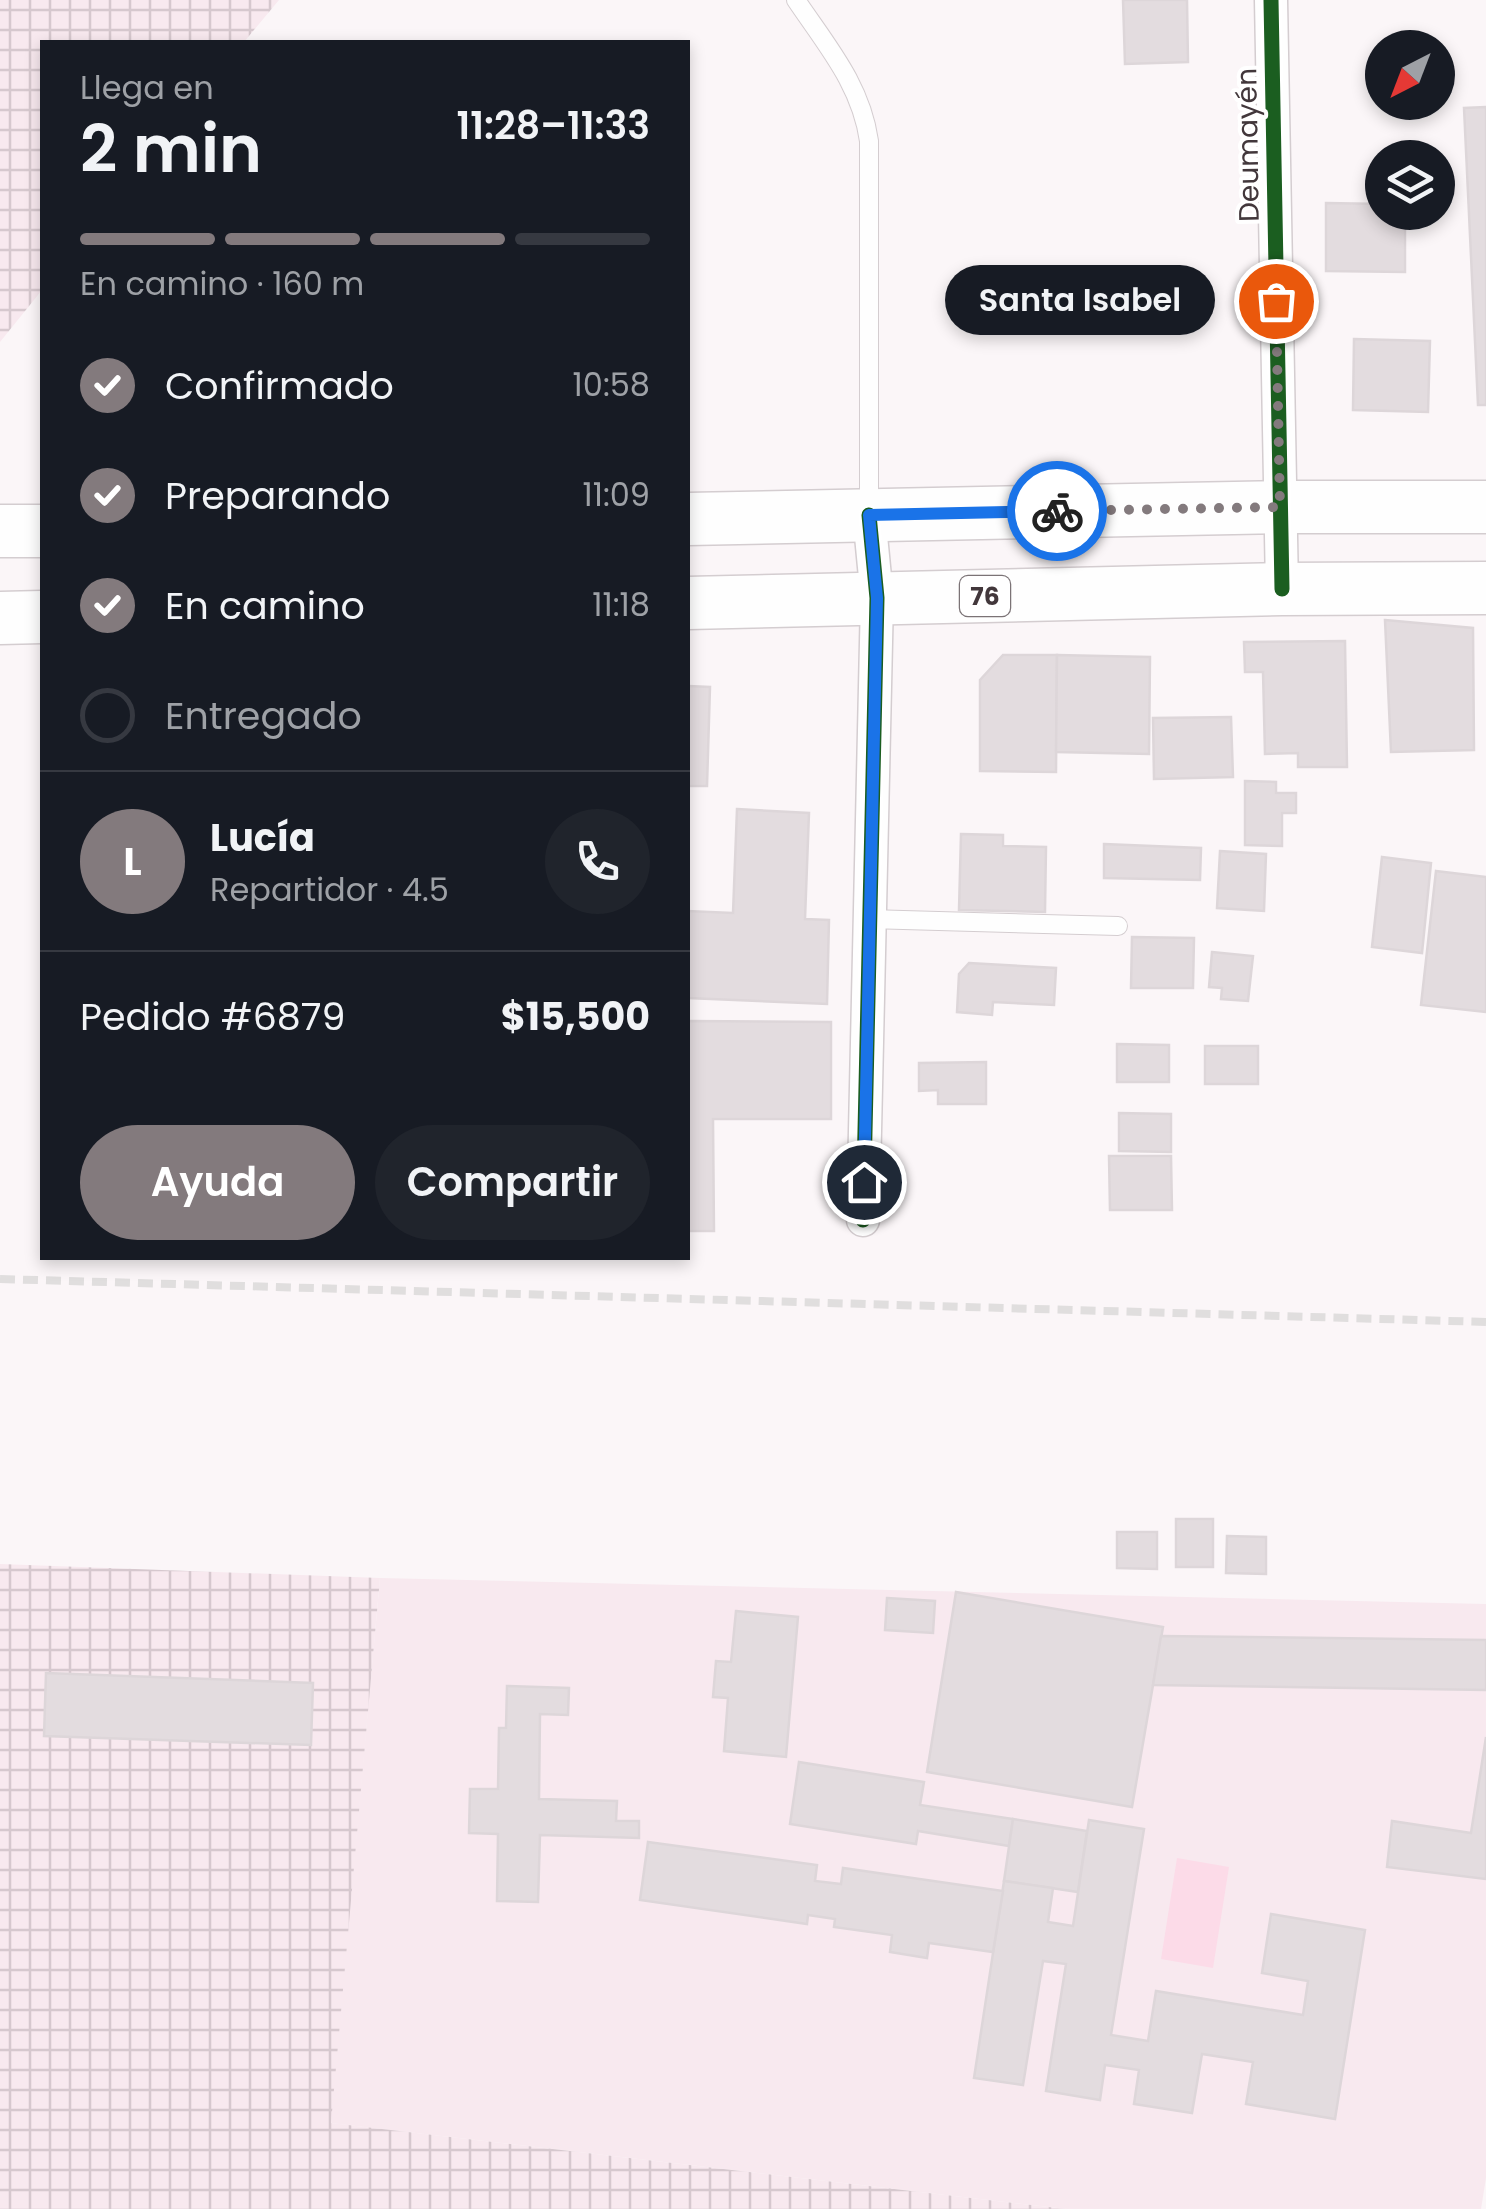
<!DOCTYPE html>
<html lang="es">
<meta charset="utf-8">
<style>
:root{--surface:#171b24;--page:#20242c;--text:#f1f3f6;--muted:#9ea1a6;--line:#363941;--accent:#837a7d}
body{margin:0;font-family:Poppins,sans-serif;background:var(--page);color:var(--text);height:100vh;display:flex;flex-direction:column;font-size:38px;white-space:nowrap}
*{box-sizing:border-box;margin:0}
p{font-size:32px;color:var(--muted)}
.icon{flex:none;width:55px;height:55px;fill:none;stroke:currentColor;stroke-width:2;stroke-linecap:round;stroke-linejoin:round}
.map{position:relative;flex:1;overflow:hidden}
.panel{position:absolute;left:40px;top:40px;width:650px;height:1220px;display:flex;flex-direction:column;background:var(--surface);border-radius:0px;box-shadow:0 5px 15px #0003}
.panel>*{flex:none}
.needle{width:65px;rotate:222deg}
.controls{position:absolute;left:1365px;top:30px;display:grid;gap:20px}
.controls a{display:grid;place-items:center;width:90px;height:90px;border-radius:50%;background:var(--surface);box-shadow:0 5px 15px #0003;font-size:50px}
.pin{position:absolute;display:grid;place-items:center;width:85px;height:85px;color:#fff;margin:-42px;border:5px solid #fff;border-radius:50%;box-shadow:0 2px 10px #0007}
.courier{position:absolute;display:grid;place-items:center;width:100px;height:100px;margin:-50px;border:8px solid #1a73e8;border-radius:50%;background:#fff;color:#222;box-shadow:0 2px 12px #0007}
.bubble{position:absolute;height:70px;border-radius:35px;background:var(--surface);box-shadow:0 5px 15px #0003;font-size:32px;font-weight:600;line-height:70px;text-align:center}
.head em{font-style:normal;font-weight:600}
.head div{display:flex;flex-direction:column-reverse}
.head{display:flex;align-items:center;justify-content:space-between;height:170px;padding:0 40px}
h1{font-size:65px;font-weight:600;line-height:75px}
.bar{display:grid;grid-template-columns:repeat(4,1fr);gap:15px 10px;align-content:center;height:120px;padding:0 40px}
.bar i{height:12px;border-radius:8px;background:var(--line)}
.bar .on{background:var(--accent)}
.bar p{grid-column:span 4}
.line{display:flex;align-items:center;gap:25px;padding:0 40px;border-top:2px solid var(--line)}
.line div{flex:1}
.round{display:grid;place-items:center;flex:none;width:105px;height:105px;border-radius:52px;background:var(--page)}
ol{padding:0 40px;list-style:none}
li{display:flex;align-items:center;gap:30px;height:110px}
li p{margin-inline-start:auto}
li .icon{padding:10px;border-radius:50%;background:var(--accent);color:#fff;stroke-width:4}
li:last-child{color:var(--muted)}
li i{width:55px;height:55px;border:5px solid var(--line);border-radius:50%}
.action{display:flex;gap:20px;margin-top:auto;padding:20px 40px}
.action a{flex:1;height:115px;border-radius:60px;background:var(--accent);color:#fff;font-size:40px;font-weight:600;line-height:115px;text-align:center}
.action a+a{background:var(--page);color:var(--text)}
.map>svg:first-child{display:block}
</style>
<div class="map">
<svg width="1486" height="2209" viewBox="0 0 1486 2209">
<defs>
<pattern id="industrial-grid" width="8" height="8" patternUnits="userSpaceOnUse" patternTransform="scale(2.5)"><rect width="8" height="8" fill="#f8e9ef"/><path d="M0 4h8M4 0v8" fill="none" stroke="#d6c8ce"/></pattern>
</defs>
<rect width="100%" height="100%" fill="#fbf6f8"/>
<!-- built -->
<path fill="#f8e9ef" d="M 380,1578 L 1486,1604 L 1486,2178 L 1481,2209 L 1066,2209 L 330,2123 Z"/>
<!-- industrial -->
<g fill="url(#industrial-grid)">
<path d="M 0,0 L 279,0 L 244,42 L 42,42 L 42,290 L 0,342 Z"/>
<path d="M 0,1564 L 380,1578 L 331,2123 L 1066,2209 L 0,2209 Z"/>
</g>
<!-- green -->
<path fill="#fcdbe8" d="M 1177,1858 L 1229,1867 L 1213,1968 L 1161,1959 Z"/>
<!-- building -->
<g fill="#e3dcdf" stroke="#ddd6d9" stroke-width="2.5">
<path d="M 1123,0 L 1187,0 L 1188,62 L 1125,64 Z"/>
<path d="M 1486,107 L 1486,405 L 1478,405 L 1464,108 Z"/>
<path d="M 1326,203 L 1382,204 L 1382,212 L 1405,212 L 1405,272 L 1326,271 Z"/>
<path d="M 1354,339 L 1430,341 L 1428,412 L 1353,410 Z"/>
<path d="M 1385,620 L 1473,628 L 1474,750 L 1391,752 Z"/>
<path d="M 1345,641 L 1347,767 L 1298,767 L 1298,753 L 1265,754 L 1263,672 L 1245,672 L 1244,642 Z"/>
<path d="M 1003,655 L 1057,655 L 1056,772 L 980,771 L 980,680 Z"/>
<path d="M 1057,655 L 1150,657 L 1149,754 L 1056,752 Z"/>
<path d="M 688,686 L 710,687 L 707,786 L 688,786 Z"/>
<path d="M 1231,717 L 1233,777 L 1154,779 L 1153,718 Z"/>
<path d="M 1245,781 L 1276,782 L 1276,793 L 1296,793 L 1296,813 L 1282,813 L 1282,846 L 1245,845 Z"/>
<path d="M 737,809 L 809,813 L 805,919 L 829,920 L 827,1004 L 688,998 L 688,911 L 733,913 Z"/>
<path d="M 961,834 L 1003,835 L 1003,846 L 1046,847 L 1045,912 L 959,910 Z"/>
<path d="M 1104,844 L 1201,848 L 1200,880 L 1104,878 Z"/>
<path d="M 1220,851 L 1266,854 L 1264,911 L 1217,908 Z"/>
<path d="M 1382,857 L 1431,863 L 1422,953 L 1372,947 Z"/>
<path d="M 1436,871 L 1486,877 L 1486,1012 L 1421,1005 Z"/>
<path d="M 1132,937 L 1194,938 L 1193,988 L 1131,988 Z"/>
<path d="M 1212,952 L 1253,956 L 1248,1001 L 1221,999 L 1222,988 L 1209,987 Z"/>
<path d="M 969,963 L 1056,968 L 1054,1005 L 993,1002 L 992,1015 L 957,1012 L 959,974 Z"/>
<path d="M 688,1021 L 831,1022 L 831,1119 L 713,1119 L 714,1231 L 688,1231 Z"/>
<path d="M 1117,1044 L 1169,1045 L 1169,1082 L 1117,1082 Z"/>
<rect x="1205" y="1046" width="53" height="38"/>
<path d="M 986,1062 L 986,1104 L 938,1104 L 938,1090 L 919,1091 L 919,1063 Z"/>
<path d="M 1119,1113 L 1171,1114 L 1171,1152 L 1119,1151 Z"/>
<path d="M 1109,1156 L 1171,1156 L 1172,1210 L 1110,1210 Z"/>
<rect x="1176" y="1519" width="37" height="48"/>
<path d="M 1117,1532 L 1157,1532 L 1157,1569 L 1117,1568 Z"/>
<path d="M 1227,1536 L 1266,1537 L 1266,1574 L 1226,1573 Z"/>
<path d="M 956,1592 L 1163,1627 L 1132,1807 L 927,1772 Z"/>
<path d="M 887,1598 L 935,1601 L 933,1633 L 885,1630 Z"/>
<path d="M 736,1611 L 798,1617 L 786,1757 L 724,1751 L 728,1698 L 713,1697 L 716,1661 L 731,1662 Z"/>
<path d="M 1161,1636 L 1486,1640 L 1486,1690 L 1153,1685 Z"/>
<path d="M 46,1673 L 313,1683 L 311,1745 L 44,1736 Z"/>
<path d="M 507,1686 L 569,1688 L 568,1715 L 540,1714 L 539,1799 L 617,1801 L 616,1821 L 639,1821 L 639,1838 L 540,1835 L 538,1902 L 497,1901 L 498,1834 L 469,1833 L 470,1789 L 498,1789 L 499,1728 L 506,1728 Z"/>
<path d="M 1486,1737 L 1486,1879 L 1387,1867 L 1392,1821 L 1471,1833 Z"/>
<path d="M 799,1762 L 924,1782 L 920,1805 L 1013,1819 L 1009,1846 L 918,1831 L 916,1844 L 790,1824 Z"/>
<path d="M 1013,1819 L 1087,1831 L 1078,1892 L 1004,1881 Z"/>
<path d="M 1089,1820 L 1144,1829 L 1111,2035 L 1148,2041 L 1156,1991 L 1303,2015 L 1308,1981 L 1262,1973 L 1271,1914 L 1365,1930 L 1335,2119 L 1246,2104 L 1253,2062 L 1202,2054 L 1192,2113 L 1134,2104 L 1139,2070 L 1105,2065 L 1100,2100 L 1046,2091 L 1066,1964 L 1043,1961 L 1023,2085 L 974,2078 L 1004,1881 L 1053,1888 L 1048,1922 L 1073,1926 Z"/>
<path d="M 648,1842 L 817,1865 L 815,1881 L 841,1884 L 843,1868 L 1003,1891 L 993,1952 L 929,1943 L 927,1958 L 890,1952 L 892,1935 L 834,1927 L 835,1919 L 808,1915 L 807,1924 L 640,1900 Z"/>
</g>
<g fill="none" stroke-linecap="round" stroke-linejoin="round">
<!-- lane casing -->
<g stroke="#d4cdd0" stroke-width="20">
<g id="lane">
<path d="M 796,0 C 827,46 861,85 869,141 L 869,510"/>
<path d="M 868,919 L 1118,926"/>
</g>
</g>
<!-- street casing -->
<g stroke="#d4cdd0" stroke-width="35">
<g id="street">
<path d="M 1271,0 L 1282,589"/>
<path d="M 863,1220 L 877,598 L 869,515"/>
</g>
</g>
<!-- primary casing -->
<g stroke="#d4cdd0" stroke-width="55">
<g id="primary">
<path d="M 688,519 L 1280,507 L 1486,507"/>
<path d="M 0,531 L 42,531"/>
<path d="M 688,603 L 1282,589 L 1486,588"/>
<path d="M 0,618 L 42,617"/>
</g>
</g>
<!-- lane -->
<use href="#lane" stroke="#fefefe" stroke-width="18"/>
<!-- street -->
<use href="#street" stroke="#fefefe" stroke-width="32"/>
<!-- primary -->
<use href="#primary" stroke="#fefefe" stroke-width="52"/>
<!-- rail -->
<path stroke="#e0dede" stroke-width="8" stroke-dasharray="15 8" stroke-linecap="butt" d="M 0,1279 L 1486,1322"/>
<!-- cycleway casing -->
<g stroke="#fff" stroke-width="21">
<g id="cycleway">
<path d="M 1271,0 L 1282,589"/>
<path d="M 863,1220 L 877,598 L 869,515"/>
</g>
</g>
<!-- cycleway -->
<use href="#cycleway" stroke="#1b5e20" stroke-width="15"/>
</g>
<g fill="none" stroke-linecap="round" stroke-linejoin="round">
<!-- done -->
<path stroke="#837a7d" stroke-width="10" stroke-dasharray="0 18" d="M 1057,511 L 1280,507 L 1276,301"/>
<!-- route -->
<path stroke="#1a73e8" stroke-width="12" d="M 864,1182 L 877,598 L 869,515 L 1057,511"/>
</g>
<g text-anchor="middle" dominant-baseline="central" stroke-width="8" stroke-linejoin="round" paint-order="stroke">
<!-- shield labels -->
<rect fill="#fff" stroke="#7b7376" stroke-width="2.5" x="960" y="576" width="50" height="40" rx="8"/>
<g font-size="25" font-weight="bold" fill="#42373b">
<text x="985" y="596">76</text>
</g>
<!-- street labels -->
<g font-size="28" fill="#42373b" stroke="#fff">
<text transform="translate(1248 145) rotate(-91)">Deumayén</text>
</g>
</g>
</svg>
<div class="controls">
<a><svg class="needle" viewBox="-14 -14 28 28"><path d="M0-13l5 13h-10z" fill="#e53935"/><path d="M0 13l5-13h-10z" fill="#9ea1a6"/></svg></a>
<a><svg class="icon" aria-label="layers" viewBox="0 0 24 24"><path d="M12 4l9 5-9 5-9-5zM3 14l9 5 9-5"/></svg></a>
</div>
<div class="pin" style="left:1276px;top:301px;background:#ea580c"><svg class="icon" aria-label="bag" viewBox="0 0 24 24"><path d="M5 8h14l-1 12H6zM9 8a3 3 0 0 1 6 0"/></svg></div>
<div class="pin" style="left:864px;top:1182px;background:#1f2937"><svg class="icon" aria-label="home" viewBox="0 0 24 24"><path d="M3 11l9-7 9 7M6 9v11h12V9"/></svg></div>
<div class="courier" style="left:1057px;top:511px"><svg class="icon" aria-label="bike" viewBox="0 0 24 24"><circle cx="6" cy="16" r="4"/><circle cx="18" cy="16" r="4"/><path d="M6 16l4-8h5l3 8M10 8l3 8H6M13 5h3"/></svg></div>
<div class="bubble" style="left:945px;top:265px;width:270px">Santa Isabel</div>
<section class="panel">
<div class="head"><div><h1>2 min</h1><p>Llega en</p></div><em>11:28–11:33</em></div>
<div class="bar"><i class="on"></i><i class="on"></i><i class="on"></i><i></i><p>En camino · 160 m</p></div>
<ol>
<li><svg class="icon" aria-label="check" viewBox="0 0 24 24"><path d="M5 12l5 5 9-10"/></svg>Confirmado<p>10:58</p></li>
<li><svg class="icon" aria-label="check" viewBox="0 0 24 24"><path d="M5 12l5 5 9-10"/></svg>Preparando<p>11:09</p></li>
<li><svg class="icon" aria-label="check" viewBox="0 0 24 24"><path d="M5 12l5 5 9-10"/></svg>En camino<p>11:18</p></li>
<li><i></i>Entregado</li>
</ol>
<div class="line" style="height:180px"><b class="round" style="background:var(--accent);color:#fff">L</b><div><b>Lucía</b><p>Repartidor · 4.5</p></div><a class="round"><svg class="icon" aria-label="phone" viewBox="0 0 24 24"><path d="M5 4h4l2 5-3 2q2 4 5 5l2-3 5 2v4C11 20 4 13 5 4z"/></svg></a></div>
<div class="line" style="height:130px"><div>Pedido #6879</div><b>$15,500</b></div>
<div class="action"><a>Ayuda</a><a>Compartir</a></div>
</section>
</div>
